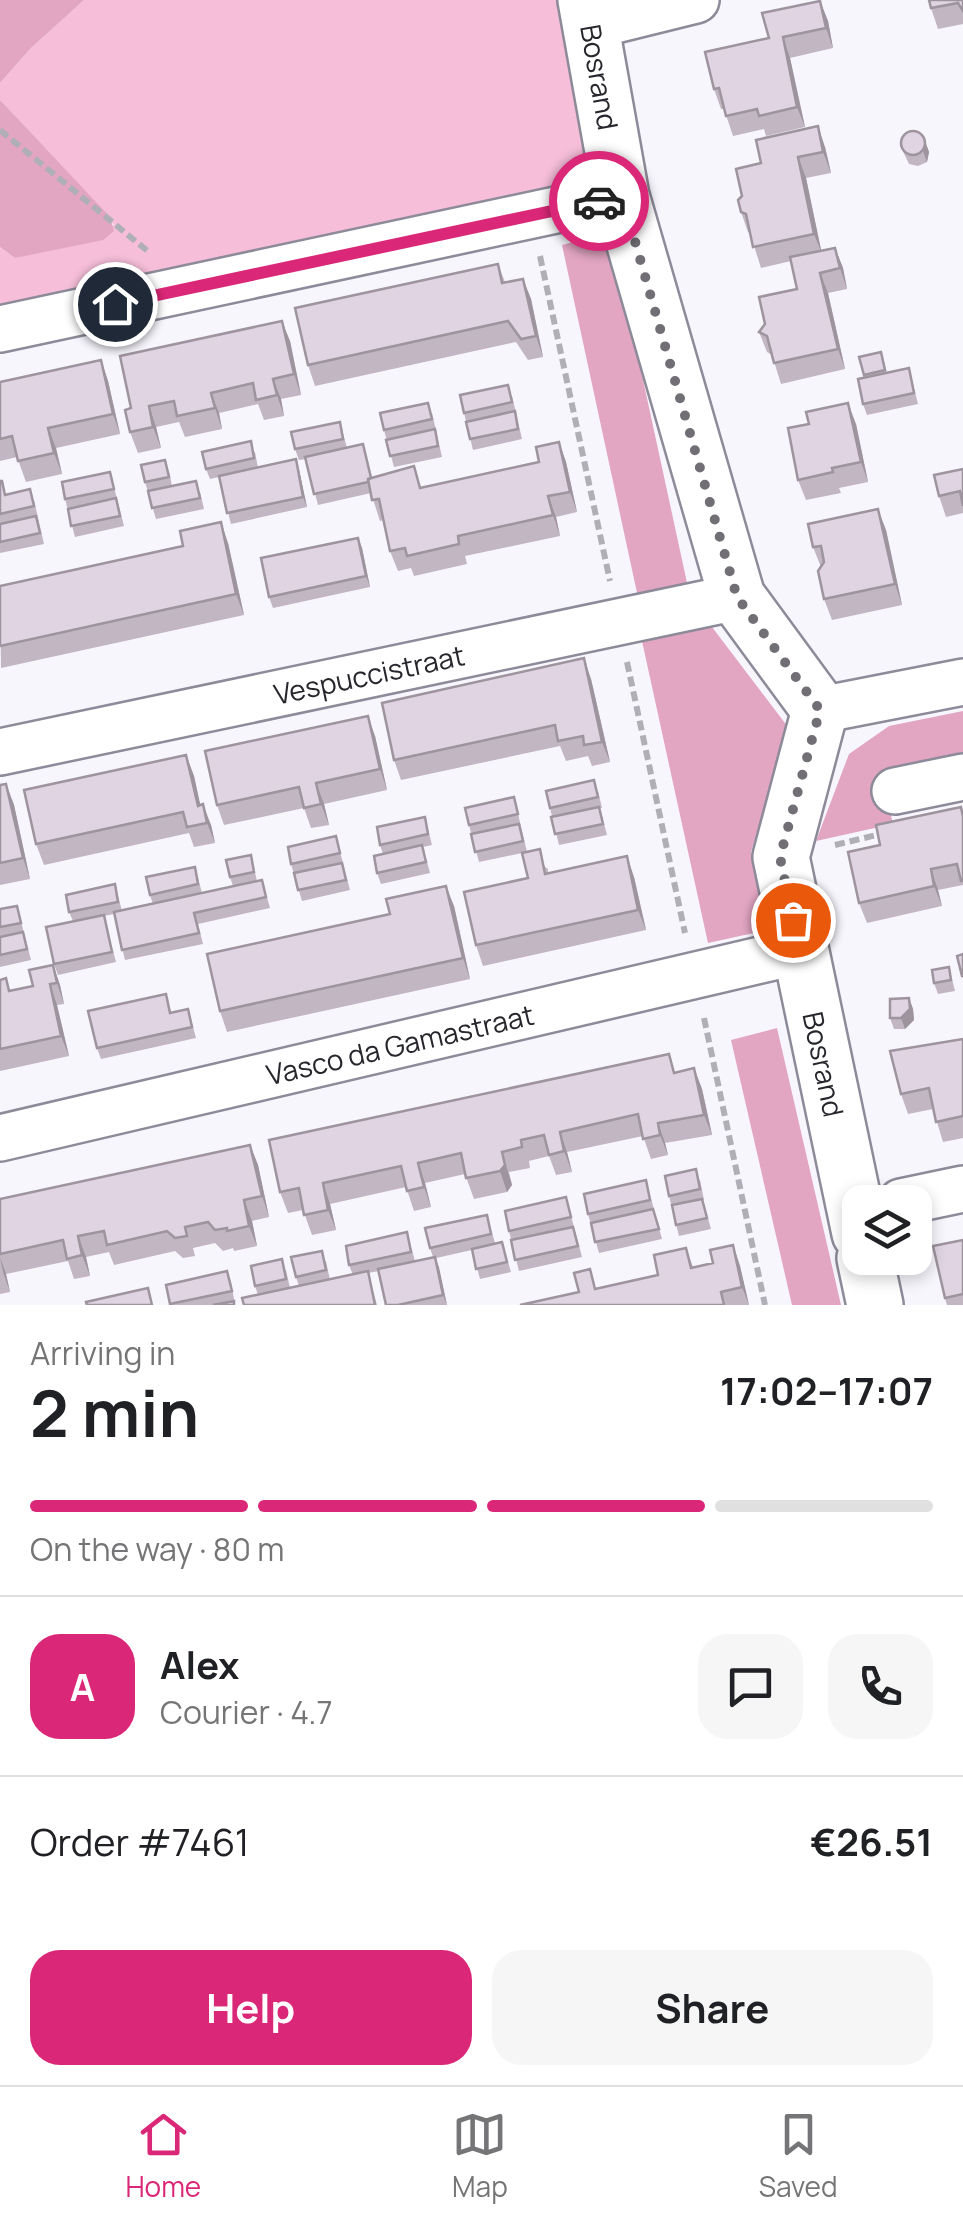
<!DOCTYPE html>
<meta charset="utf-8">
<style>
:root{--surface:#fff;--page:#f6f6f6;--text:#202124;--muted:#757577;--line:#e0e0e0;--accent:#db2777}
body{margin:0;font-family:Manrope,sans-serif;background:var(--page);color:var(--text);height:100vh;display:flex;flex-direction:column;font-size:38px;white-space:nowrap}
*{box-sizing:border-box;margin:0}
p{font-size:32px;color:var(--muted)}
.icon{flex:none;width:55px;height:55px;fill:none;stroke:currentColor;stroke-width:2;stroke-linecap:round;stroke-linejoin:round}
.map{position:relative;height:1305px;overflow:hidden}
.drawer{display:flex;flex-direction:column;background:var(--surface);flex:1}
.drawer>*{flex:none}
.buttons{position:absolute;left:842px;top:1185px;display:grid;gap:20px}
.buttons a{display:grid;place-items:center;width:90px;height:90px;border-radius:20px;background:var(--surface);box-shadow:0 5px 15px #0003;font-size:50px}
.pin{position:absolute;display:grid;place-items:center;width:85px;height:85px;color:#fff;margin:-42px;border:5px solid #fff;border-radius:50%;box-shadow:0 2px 10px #0007}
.courier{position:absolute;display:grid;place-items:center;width:100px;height:100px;margin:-50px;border:8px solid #db2777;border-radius:50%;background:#fff;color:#222;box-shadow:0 2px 12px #0007}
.headline em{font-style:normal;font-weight:700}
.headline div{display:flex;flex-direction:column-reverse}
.headline{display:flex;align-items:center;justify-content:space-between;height:170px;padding:0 30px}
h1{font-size:65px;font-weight:700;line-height:75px}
.bar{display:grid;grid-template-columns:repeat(4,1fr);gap:15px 10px;align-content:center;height:120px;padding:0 30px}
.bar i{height:12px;border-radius:8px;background:var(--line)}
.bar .selected{background:var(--accent)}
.bar p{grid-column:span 4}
.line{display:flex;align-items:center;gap:25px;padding:0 30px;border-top:2px solid var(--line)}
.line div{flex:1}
.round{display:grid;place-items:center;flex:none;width:105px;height:105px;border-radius:30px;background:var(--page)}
.primary-button{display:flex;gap:20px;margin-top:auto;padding:20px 30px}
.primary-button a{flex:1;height:115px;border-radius:30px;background:var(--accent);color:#fff;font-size:40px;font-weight:700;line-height:115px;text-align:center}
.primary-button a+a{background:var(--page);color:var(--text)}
.tabs{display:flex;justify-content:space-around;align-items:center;height:140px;border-top:2px solid var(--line);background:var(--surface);font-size:28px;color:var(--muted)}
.tabs a{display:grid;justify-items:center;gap:5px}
.tabs .selected{color:var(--accent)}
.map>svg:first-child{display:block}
</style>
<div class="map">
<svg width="963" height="1305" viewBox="0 0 963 1305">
<rect width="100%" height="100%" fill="#f8f6fd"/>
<!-- green -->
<path fill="#f6bed9" d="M 84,0 L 557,0 L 591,157 L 579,189 L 0,310 L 0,247 L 15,258 L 114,225 L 0,100 L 0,83 L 31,48 Z"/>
<!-- forest -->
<g fill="#e2a5c2">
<path d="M 0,0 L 84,0 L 31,48 L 0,83 Z"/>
<path d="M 0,100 L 110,217 L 114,231 L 103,240 L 15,258 L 0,247 Z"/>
<path d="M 611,232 L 689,592 L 639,602 L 562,245 Z"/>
<path d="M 712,627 L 788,727 L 751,852 L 768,930 L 708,943 L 642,641 Z"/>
<path d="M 963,711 L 963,753 L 881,771 L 893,824 L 816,841 L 849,754 L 889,726 Z"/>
<path d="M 777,1028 L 841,1305 L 792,1305 L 731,1040 Z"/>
</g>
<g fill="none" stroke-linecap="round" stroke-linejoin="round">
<!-- street casing -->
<g stroke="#8d8a99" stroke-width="50">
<g id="street">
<path d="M 591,26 L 696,0"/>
<path d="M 0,329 L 621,196"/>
<path d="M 820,710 L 963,682"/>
<path d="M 0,752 L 737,597"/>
<path d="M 895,791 L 963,777"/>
<path d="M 0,1138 L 799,951"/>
<path d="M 901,1202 L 963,1189"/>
</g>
</g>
<!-- secondary casing -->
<g stroke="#8d8a99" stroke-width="60">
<g id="secondary">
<path d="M 586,0 L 621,196 L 737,597 L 820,710 L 781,857 L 860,1233"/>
<path d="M 865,1258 L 875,1305"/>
</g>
</g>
<!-- path -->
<g stroke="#b1afb6" stroke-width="6" stroke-dasharray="10 5" stroke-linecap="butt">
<path d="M 0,130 L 150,253"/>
<path d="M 540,256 L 610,581"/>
<path d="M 627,662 L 685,933"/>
<path d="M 835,845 L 881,834"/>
<path d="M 704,1018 L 765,1305"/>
</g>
<!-- street -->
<use href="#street" stroke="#fff" stroke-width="45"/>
<!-- secondary -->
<use href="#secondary" stroke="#fff" stroke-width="55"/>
</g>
<!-- wall -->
<g fill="#c1b6c2">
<path d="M 963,0 L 963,24 L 938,29 L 931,8 Z"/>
<path d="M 820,1 L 828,21 L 833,48 L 790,58 L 805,127 L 766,136 L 764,129 L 733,136 L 724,109 L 721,109 L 714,89 L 769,38 Z"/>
<path d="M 925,141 L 929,152 L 927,162 L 918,166 L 909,164 L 900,145 Z"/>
<path d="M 825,147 L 831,173 L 806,178 L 821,251 L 835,248 L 843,268 L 847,289 L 828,293 L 845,369 L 781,384 L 772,355 L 767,352 L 759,332 L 797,289 L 791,261 L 761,268 L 750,233 L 748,232 L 741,212 L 742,196 L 736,169 Z"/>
<path d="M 498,264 L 505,282 L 523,279 L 531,299 L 543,357 L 528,360 L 516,342 L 315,386 L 308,365 Z"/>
<path d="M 290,341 L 301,395 L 281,399 L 284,416 L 264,420 L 258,404 L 219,413 L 222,429 L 185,437 L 179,422 L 156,427 L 161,448 L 138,453 L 130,432 L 125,410 Z"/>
<path d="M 881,352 L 887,373 L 909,368 L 918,404 L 867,415 L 863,404 L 864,378 L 859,357 Z"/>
<path d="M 101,360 L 108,381 L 120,434 L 56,448 L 62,474 L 26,482 L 17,457 L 0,461 L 0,382 Z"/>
<path d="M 512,396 L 522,439 L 473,450 L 464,413 Z"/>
<path d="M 432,413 L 442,457 L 394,467 L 384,430 Z"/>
<path d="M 340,422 L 347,448 L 363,444 L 372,478 L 422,488 L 539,462 L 559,442 L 566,462 L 577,512 L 556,517 L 560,536 L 465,556 L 467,564 L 414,576 L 411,568 L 398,571 L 390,551 L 384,520 L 380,521 L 371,493 L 318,505 L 306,459 L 299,460 L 295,449 Z"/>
<path d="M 856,424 L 868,482 L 839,488 L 841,493 L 806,500 L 798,480 Z"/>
<path d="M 255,452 L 258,468 L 299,470 L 307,507 L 231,524 L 219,477 L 210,479 L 206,469 Z"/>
<path d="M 963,469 L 963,513 L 946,517 L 939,496 Z"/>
<path d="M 169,471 L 172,486 L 200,492 L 204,509 L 156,519 L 145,482 Z"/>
<path d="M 110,472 L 124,526 L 75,537 L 65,499 Z"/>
<path d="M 0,481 L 6,495 L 34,500 L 44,544 L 0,553 Z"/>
<path d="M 886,530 L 902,605 L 832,620 L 824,599 L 821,567 L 813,547 Z"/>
<path d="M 358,538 L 362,548 L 370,587 L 273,608 L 269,597 Z"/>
<path d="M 228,543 L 244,615 L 1,668 L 0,586 Z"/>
<path d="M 591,679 L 610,762 L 592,766 L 588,756 L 566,761 L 560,746 L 401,780 L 394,760 Z"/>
<path d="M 375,736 L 387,790 L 324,804 L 329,825 L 311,828 L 304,808 L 224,825 L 217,805 Z"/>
<path d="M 186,755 L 194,776 L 200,805 L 211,825 L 215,843 L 194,847 L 189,833 L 44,865 L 36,844 Z"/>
<path d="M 6,784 L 14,805 L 30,879 L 0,885 L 0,785 Z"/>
<path d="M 598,791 L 602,808 L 600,808 L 607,835 L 559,845 L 550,808 Z"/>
<path d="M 514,797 L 527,852 L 548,869 L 548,874 L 634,877 L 646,930 L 483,966 L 476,945 L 528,878 L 522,853 L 479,862 L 469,825 Z"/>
<path d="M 961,807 L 963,812 L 963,885 L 938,890 L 942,906 L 867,923 L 859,903 Z"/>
<path d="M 425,817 L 432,845 L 423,847 L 430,873 L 381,884 L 377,873 L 383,854 L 380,845 Z"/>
<path d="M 336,836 L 350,890 L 302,901 L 291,864 Z"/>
<path d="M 251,855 L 257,881 L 262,880 L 270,908 L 198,924 L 203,944 L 125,960 L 114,914 L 104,916 L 116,962 L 58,975 L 54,964 L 73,921 L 69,912 L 115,884 L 122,911 L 153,904 L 150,895 L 195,867 L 202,893 L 233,886 L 230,877 Z"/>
<path d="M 17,906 L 31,960 L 0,967 L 0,909 Z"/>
<path d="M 454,906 L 470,979 L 227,1032 L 220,1011 Z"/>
<path d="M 53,965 L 60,985 L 64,1004 L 57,1005 L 69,1056 L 0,1071 L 0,980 L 6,978 L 10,990 L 33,986 Z"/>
<path d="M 949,967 L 955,991 L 938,994 L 934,983 Z"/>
<path d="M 166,994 L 171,1012 L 188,1009 L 196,1038 L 101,1059 L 97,1048 Z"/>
<path d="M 909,998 L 913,1009 L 914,1020 L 905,1029 L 894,1029 L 890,1018 Z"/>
<path d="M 963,1039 L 963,1138 L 943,1142 L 933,1109 L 908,1114 L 901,1094 Z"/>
<path d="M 694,1068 L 702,1089 L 712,1135 L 665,1143 L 668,1155 L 651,1159 L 643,1136 L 567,1152 L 572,1172 L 556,1175 L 549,1156 L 529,1161 L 530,1168 L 509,1172 L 512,1185 L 507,1192 L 474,1199 L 465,1174 L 425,1183 L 431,1207 L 414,1211 L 406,1187 L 330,1204 L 336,1230 L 312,1235 L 303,1210 L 288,1213 L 280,1192 L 676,1072 Z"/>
<path d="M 250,1145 L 258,1165 L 269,1217 L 252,1221 L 257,1246 L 234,1251 L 233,1248 L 223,1251 L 215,1243 L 193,1248 L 195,1256 L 183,1258 L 175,1251 L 114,1265 L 109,1252 L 86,1257 L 90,1276 L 74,1279 L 68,1261 L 6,1274 L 10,1292 L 0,1294 L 0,1199 Z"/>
<path d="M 646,1180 L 662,1239 L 599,1253 L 588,1214 Z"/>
<path d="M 700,1180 L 704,1200 L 703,1200 L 711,1229 L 679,1236 L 669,1196 Z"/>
<path d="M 566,1197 L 582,1257 L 519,1271 L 509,1231 Z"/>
<path d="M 487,1215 L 495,1243 L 502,1242 L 511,1272 L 480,1279 L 472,1250 L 436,1258 L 447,1305 L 386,1305 L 379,1271 L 368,1273 L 377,1305 L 244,1305 L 258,1295 L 255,1286 L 286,1270 L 290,1288 L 299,1286 L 296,1277 L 326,1261 L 330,1280 L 353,1275 L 349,1265 L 407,1232 L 415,1261 L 433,1257 L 430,1248 Z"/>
<path d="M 963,1240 L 963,1305 L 947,1305 L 945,1298 Z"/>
<path d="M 733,1245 L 740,1266 L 749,1305 L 520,1305 L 658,1275 L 686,1248 L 693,1267 L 713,1263 Z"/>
<path d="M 227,1271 L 231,1282 L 235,1305 L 170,1305 L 166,1285 Z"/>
</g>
<!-- shaded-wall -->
<g fill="#9d949e">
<path d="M 820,1 L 828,21 L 833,48 L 826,28 Z"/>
<path d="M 783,37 L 790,58 L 805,127 L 797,107 Z"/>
<path d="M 818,126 L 825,147 L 831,173 L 823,152 Z"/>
<path d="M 925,141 L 929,152 L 927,162 L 923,151 Z"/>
<path d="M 798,157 L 806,178 L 822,254 L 814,234 Z"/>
<path d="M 835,248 L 843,268 L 847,289 L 840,268 Z"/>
<path d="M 820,273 L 828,293 L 845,369 L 838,349 Z"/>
<path d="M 523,279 L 531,299 L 543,357 L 536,336 Z"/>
<path d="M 282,321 L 290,341 L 301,395 L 294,374 Z"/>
<path d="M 101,360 L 108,381 L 120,434 L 113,414 Z"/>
<path d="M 273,379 L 281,399 L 284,416 L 277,395 Z"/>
<path d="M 211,393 L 219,413 L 222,429 L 215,408 Z"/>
<path d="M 848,403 L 856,424 L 868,482 L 861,462 Z"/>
<path d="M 149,406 L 156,427 L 161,448 L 153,427 Z"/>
<path d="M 48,428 L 56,448 L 62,474 L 54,453 Z"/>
<path d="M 559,442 L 566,462 L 577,512 L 570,492 Z"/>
<path d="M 296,459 L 299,470 L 307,507 L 303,497 Z"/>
<path d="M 548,496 L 556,517 L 560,536 L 553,515 Z"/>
<path d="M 878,509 L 886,530 L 902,605 L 895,584 Z"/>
<path d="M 221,522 L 228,543 L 244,615 L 236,594 Z"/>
<path d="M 358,538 L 362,548 L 370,587 L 366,576 Z"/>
<path d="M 584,658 L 591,679 L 610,762 L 602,742 Z"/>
<path d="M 368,716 L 375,736 L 387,790 L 380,769 Z"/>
<path d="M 186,755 L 194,776 L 205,826 L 198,806 Z"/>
<path d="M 316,783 L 324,804 L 329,825 L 321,804 Z"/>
<path d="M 6,784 L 14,805 L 30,879 L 23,858 Z"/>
<path d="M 203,804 L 211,825 L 215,843 L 207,823 Z"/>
<path d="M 627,856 L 634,877 L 646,930 L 638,910 Z"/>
<path d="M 931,869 L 938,890 L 942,906 L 934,886 Z"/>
<path d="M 446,886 L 454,906 L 470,979 L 463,958 Z"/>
<path d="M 53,965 L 60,985 L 64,1004 L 57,983 Z"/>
<path d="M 50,984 L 57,1005 L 69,1056 L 61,1036 Z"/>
<path d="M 909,998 L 913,1009 L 914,1020 L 905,1029 L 901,1018 Z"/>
<path d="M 694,1068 L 702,1089 L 712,1135 L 704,1115 Z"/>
<path d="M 658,1123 L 665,1143 L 668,1155 L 660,1135 Z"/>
<path d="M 560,1132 L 567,1152 L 572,1172 L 564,1151 Z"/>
<path d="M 250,1145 L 258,1165 L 269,1217 L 262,1196 Z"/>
<path d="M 502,1152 L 512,1185 L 507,1192 L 500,1171 Z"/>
<path d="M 418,1163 L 425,1183 L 431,1207 L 424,1187 Z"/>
<path d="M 323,1183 L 330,1204 L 336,1230 L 328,1210 Z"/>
<path d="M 244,1200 L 252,1221 L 257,1246 L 249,1226 Z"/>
<path d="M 78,1236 L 86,1257 L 90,1276 L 82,1255 Z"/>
<path d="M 733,1245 L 740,1266 L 749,1305 L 742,1287 Z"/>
<path d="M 0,1257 L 6,1274 L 10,1292 L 3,1272 Z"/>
<path d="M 435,1257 L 439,1267 L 447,1305 L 443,1295 Z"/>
</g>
<!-- building -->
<g fill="#e0d4e2" stroke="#9d949e" stroke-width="2.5">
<path d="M 929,0 L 963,0 L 963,11 L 958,3 L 931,8 Z"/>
<path d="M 820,1 L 826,28 L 783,37 L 797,107 L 759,116 L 757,109 L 726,116 L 719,88 L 714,89 L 705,52 L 769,38 L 762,13 Z"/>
<path d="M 818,126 L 823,152 L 798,157 L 814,234 L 753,247 L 746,214 L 741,212 L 738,200 L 742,196 L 736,169 L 761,163 L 756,140 Z"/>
<circle cx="913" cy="143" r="12"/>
<path d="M 835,248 L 840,268 L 820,273 L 838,349 L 774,363 L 767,336 L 759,332 L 765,324 L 759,297 L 797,289 L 790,257 Z"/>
<path d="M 498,264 L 502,283 L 523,279 L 536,336 L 521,339 L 508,321 L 308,365 L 295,308 Z"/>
<path d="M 282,321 L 294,374 L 273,379 L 277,395 L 256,400 L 253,383 L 211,393 L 215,408 L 177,416 L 174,401 L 149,406 L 153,427 L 130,432 L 125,410 L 131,408 L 120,356 Z"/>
<path d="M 881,352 L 885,370 L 864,375 L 859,357 Z"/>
<path d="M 101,360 L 113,414 L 48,428 L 54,453 L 18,461 L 12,436 L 0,439 L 0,382 Z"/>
<path d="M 909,368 L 914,393 L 863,404 L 858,379 Z"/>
<path d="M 508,385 L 512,402 L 464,413 L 460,395 Z"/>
<path d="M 428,403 L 432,419 L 384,430 L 380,413 Z"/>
<path d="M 848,403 L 861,462 L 832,468 L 833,472 L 798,480 L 788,428 L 809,424 L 806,412 Z"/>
<path d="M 515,411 L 518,429 L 470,439 L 466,422 Z"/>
<path d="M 340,422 L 343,439 L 295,449 L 291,432 Z"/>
<path d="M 435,429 L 438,446 L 390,456 L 386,440 Z"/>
<path d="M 251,441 L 254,458 L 206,469 L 202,452 Z"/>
<path d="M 559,442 L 570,492 L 548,496 L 553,515 L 458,536 L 459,544 L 407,556 L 405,548 L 390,551 L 379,499 L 372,500 L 368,479 L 414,466 L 420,488 L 539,462 L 536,447 Z"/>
<path d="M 363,444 L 371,478 L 368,479 L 368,482 L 314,494 L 305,457 Z"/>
<path d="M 296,459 L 303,497 L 227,513 L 219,476 Z"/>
<path d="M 165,460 L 169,477 L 145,482 L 141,465 Z"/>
<path d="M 963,469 L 963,506 L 960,491 L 939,496 L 934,475 Z"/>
<path d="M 110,472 L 114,489 L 65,499 L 62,482 Z"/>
<path d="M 0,481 L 2,481 L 5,495 L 30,489 L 34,506 L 0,514 Z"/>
<path d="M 196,481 L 200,498 L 152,508 L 148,491 Z"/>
<path d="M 116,498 L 120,516 L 71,526 L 68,509 Z"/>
<path d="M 878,509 L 895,584 L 824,599 L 818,571 L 824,562 L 821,546 L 813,547 L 808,524 Z"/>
<path d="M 36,516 L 40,533 L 0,542 L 0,524 Z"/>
<path d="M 221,522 L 236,594 L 0,646 L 0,586 L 183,546 L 180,531 Z"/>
<path d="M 358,538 L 366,576 L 269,597 L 261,558 Z"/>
<path d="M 584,658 L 602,742 L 584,745 L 583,736 L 558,741 L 555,725 L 394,760 L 382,703 Z"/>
<path d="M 368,716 L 380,769 L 316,783 L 321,804 L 304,808 L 299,787 L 217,805 L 205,751 Z"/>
<path d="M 186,755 L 198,806 L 203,804 L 207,823 L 187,827 L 183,812 L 36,844 L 24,790 Z"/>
<path d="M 594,780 L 598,797 L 550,808 L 546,791 Z"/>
<path d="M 6,784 L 23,858 L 0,863 L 0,785 Z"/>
<path d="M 514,797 L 518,814 L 469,825 L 465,808 Z"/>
<path d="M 599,807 L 603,824 L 555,834 L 551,817 Z"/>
<path d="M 961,807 L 963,817 L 963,881 L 961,881 L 957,864 L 931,869 L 934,886 L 859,903 L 848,852 L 880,845 L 876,825 Z"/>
<path d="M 425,817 L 428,834 L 380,845 L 377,827 Z"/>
<path d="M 519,824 L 523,841 L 475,852 L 471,834 Z"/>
<path d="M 336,836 L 340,853 L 291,864 L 288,847 Z"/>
<path d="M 422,845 L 426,862 L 377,873 L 374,856 Z"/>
<path d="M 540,849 L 545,874 L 627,856 L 638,910 L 476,945 L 464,892 L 528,878 L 522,853 Z"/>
<path d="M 251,855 L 254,872 L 230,877 L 226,860 Z"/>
<path d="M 342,863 L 346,880 L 298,890 L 294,873 Z"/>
<path d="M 195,867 L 198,884 L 150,895 L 146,877 Z"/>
<path d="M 262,880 L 266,897 L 194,913 L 199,933 L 122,950 L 114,912 Z"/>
<path d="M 115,884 L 118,902 L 69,912 L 66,895 Z"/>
<path d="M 446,886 L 463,958 L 220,1011 L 207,954 L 390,914 L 386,899 Z"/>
<path d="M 17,906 L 21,923 L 0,927 L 0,909 Z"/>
<path d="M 104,915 L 112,952 L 54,964 L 46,927 Z"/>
<path d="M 23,932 L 27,949 L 0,955 L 0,937 Z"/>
<path d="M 963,954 L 963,976 L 962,976 L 957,956 Z"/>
<path d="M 53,965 L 57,983 L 50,984 L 61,1036 L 0,1049 L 0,980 L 6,978 L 9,991 L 33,986 L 29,970 Z"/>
<path d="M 949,967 L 951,980 L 934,983 L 932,970 Z"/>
<path d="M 166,994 L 170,1013 L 188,1009 L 192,1027 L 97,1048 L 88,1011 Z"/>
<path d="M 909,998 L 910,1009 L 901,1018 L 890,1018 L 890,999 Z"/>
<path d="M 963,1039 L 963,1116 L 936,1122 L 929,1088 L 901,1094 L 890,1051 Z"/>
<path d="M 669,1054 L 674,1073 L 694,1068 L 704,1115 L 658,1123 L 660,1135 L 643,1139 L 638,1114 L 560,1132 L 564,1151 L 549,1155 L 544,1135 L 521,1140 L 522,1147 L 502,1152 L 505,1165 L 500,1171 L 466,1178 L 461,1153 L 418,1163 L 424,1187 L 407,1191 L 401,1166 L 323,1183 L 328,1210 L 304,1215 L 299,1188 L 280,1192 L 269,1140 Z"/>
<path d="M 250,1145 L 262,1196 L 244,1200 L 249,1226 L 227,1231 L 227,1228 L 215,1230 L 208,1222 L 185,1227 L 187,1236 L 175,1238 L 167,1231 L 107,1245 L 104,1231 L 78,1236 L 82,1255 L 67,1259 L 63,1240 L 0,1254 L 0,1199 Z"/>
<path d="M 696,1169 L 700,1189 L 669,1196 L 665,1176 Z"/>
<path d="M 646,1180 L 650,1200 L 588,1214 L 584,1194 Z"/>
<path d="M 566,1197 L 571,1217 L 509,1231 L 505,1211 Z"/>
<path d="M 702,1199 L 707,1218 L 676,1225 L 672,1205 Z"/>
<path d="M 653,1209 L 659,1229 L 595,1242 L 591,1223 Z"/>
<path d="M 487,1215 L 491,1234 L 430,1248 L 425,1228 Z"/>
<path d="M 573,1227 L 578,1246 L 515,1260 L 511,1240 Z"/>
<path d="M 407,1232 L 411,1252 L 349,1265 L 346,1246 Z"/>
<path d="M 963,1240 L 963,1294 L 945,1298 L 933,1246 Z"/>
<path d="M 502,1242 L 507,1262 L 476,1269 L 472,1249 Z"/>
<path d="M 733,1245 L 742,1287 L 721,1292 L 724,1305 L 520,1305 L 579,1292 L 574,1273 L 590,1269 L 595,1289 L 658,1275 L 654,1255 L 686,1248 L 691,1268 L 713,1263 L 710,1250 Z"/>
<path d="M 322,1251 L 326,1270 L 296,1277 L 291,1257 Z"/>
<path d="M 435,1257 L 443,1295 L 398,1305 L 386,1305 L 378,1269 Z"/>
<path d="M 282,1259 L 286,1279 L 255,1286 L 251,1266 Z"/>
<path d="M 227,1271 L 232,1291 L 170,1304 L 166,1285 Z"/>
<path d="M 368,1271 L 375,1305 L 244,1305 L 242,1298 Z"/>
<path d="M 148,1288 L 152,1305 L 87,1305 L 86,1302 Z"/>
<path d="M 234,1301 L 234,1305 L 213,1305 Z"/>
</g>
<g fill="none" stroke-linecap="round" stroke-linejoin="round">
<!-- done -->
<path stroke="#716f75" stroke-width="10" stroke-dasharray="0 18" d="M 599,201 L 622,196 L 737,597 L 820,710 L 780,857 L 793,920"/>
<!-- route -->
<path stroke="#db2777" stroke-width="12" d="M 115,304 L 599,201"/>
</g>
<g text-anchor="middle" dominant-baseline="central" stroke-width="8" stroke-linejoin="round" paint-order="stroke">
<!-- street labels -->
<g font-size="28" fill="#28262c" stroke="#fff">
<text transform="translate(600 77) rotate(80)">Bosrand</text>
<text transform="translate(369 674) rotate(-12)">Vespuccistraat</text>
<text transform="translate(400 1044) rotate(-13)">Vasco da Gamastraat</text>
<text transform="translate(824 1064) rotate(78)">Bosrand</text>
</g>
</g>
</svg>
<div class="buttons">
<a><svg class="icon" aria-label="layers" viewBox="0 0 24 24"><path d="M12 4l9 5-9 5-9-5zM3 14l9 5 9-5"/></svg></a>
</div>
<div class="pin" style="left:793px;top:920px;background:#ea580c"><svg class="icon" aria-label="bag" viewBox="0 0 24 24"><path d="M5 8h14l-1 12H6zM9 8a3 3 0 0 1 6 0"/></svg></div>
<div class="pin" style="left:115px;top:304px;background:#1f2937"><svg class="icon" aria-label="home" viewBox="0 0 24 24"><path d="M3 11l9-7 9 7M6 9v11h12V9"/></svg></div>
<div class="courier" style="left:599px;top:201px"><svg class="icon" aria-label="car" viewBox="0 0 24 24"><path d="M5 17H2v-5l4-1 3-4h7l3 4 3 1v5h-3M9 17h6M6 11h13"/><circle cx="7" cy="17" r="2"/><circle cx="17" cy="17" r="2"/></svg></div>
</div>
<section class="drawer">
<div class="headline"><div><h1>2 min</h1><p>Arriving in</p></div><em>17:02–17:07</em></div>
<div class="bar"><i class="selected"></i><i class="selected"></i><i class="selected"></i><i></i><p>On the way · 80 m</p></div>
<div class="line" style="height:180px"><b class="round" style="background:var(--accent);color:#fff">A</b><div><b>Alex</b><p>Courier · 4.7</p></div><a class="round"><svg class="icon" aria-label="chat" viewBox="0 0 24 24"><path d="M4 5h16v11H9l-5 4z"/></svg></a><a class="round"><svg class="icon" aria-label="phone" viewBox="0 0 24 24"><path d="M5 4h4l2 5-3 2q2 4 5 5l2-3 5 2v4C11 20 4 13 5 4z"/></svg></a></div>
<div class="line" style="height:130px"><div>Order #7461</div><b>€26.51</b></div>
<div class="primary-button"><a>Help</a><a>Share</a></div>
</section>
<nav class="tabs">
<a class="selected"><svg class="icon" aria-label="home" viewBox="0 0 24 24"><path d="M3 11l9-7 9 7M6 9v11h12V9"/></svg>Home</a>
<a><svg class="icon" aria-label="map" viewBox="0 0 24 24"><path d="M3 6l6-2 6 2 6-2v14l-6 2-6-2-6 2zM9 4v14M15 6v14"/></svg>Map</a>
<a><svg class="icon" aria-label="saved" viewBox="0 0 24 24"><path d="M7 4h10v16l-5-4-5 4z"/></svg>Saved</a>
</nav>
